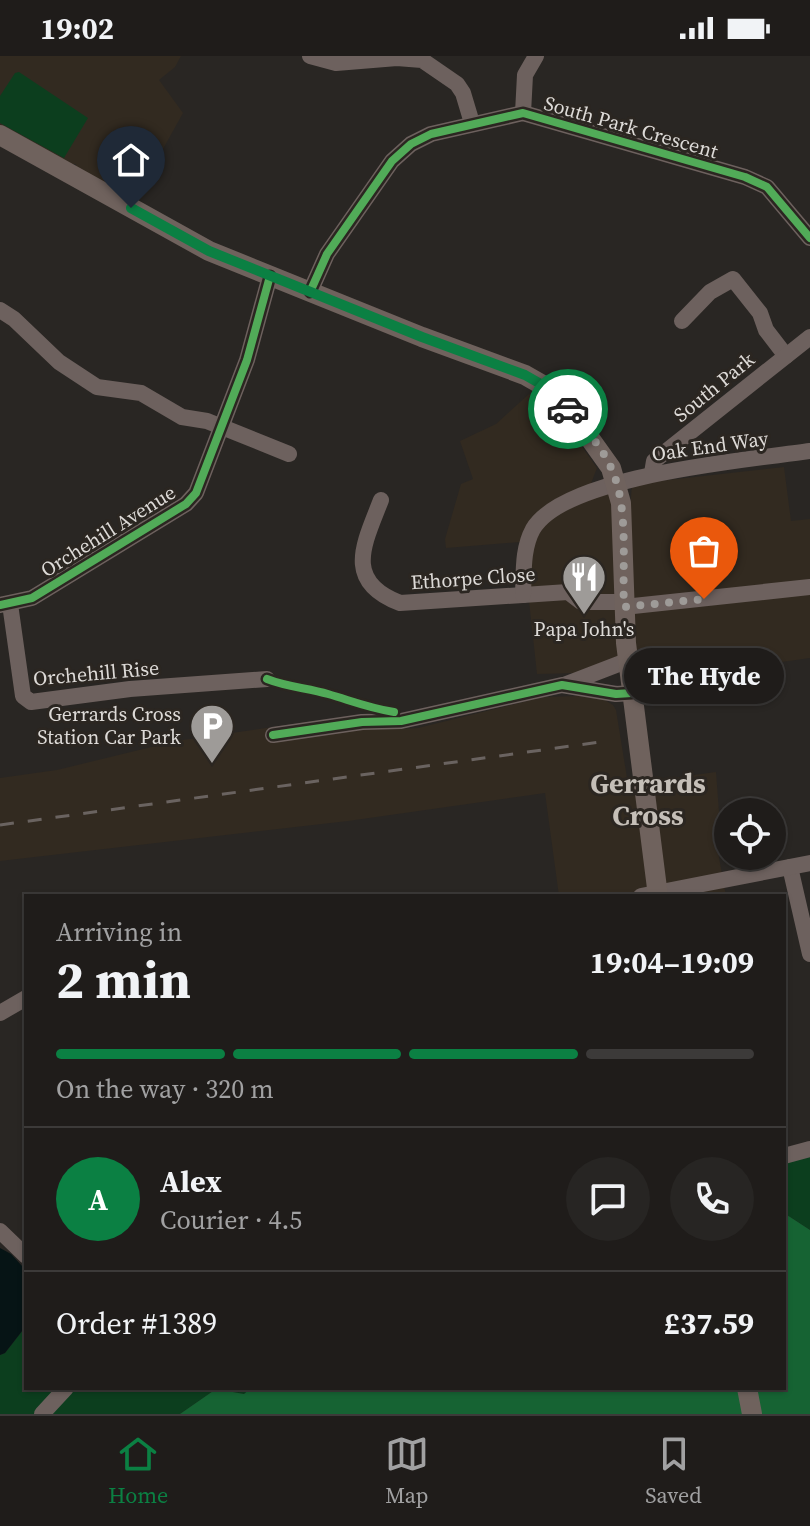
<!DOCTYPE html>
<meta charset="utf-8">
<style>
:root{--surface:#1f1c1a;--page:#272523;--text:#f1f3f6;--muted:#a1a1a2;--line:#3c3a39;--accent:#0b8043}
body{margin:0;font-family:"Source Serif 4",serif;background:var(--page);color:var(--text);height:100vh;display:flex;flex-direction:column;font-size:30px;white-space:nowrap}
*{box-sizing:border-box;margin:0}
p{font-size:26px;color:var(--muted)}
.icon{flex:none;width:44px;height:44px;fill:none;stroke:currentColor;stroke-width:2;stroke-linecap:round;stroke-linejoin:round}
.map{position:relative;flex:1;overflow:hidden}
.drawer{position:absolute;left:24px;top:838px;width:762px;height:496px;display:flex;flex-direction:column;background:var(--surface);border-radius:0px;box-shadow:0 2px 6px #0004,0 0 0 2px var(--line)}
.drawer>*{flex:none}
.buttons{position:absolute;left:714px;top:742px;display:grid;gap:16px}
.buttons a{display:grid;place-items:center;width:72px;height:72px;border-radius:50%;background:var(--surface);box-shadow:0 2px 6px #0004,0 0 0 2px var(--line);font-size:40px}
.pin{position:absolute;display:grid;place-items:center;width:68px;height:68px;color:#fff;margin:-82px -34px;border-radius:50% 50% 50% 0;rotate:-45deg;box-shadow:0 0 8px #0007}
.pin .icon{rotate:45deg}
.courier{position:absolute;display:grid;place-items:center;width:80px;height:80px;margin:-40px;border:6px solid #0b8043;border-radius:50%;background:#fff;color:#222;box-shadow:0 2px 10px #0007}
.bubble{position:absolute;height:56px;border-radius:28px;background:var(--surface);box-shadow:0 2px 6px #0004,0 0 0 2px var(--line);font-size:26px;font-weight:700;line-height:56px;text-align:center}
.summary em{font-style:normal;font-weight:700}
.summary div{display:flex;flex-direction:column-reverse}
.summary{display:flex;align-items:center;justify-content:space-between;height:136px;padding:0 32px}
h1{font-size:52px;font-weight:700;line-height:60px}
.bar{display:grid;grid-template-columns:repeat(4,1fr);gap:12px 8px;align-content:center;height:96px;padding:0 32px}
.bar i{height:10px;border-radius:6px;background:var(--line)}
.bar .active{background:var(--accent)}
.bar p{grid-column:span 4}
.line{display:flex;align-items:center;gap:20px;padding:0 32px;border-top:2px solid var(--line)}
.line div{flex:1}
.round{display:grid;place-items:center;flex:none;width:84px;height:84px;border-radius:42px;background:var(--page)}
.status{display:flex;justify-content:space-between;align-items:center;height:56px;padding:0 40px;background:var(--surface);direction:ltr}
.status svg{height:22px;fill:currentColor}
.menu{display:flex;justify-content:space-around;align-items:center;height:112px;border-top:2px solid var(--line);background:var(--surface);font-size:22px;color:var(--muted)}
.menu a{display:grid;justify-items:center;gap:4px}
.menu .active{color:var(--accent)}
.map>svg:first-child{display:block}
</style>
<div class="status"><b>19:02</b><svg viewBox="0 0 49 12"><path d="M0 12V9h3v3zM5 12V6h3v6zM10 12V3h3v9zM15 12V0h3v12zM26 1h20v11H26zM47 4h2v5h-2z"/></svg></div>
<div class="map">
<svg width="810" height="1358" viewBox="0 0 810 1358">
<rect width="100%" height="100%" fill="#292623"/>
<!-- built -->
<g fill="#322a20">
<path d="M 0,0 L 181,0 L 175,11 L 159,24 L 183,57 L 134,145 L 76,114 L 76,108 L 66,108 L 0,72 Z"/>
<path d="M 529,338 L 566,368 L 597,412 L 590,430 L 540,454 L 527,470 L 520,486 L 446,492 L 445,483 L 461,428 L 473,423 L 460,385 L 496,368 Z"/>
<path d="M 784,411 L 791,465 L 810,463 L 810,602 L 644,625 L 638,623 L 636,619 L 630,454 L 632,428 Z"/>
<path d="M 607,435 L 614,439 L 619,599 L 604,611 L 579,617 L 537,618 L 529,545 L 533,485 L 547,463 Z"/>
<path d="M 579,640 L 603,643 L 613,649 L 616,654 L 628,728 L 641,736 L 650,725 L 716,716 L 719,756 L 716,785 L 726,840 L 559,840 L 545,737 L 348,765 L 0,805 L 0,722 L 57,714 L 176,685 L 314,665 L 391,661 L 397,673 L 418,672 L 543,641 Z"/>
</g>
<!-- green -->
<g fill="#0c3e1e">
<path d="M 19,16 L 88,62 L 64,102 L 0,67 L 0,40 L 15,17 Z"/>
<path d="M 810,1099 L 810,1174 L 787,1159 L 784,1166 L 784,1106 Z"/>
<path d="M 26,1270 L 26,1332 L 60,1332 L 37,1358 L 0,1358 L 0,1299 L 5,1297 Z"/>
<path d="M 71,1332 L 251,1332 L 244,1338 L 216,1333 L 180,1358 L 51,1358 Z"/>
</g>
<!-- forest -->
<g fill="#166333">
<path d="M 787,1159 L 810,1174 L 810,1358 L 760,1358 L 755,1332 L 784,1332 L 784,1166 Z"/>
<path d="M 251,1332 L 743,1332 L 747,1358 L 180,1358 L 216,1333 L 244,1338 Z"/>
</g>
<!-- water -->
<path fill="#061415" d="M 0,1192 L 11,1198 L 23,1211 L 26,1220 L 26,1270 L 5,1297 L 0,1299 Z"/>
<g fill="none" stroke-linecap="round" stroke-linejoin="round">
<!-- minor -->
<g stroke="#6d615e" stroke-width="16">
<path d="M 310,0 L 336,7 L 397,2 L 422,4 L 457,28 L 463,37 L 472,67"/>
<path d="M 523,57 L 525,19 L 536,0"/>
<path d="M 310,236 L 327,198 L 392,105 L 411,88 L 431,78 L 523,57 L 745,121 L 767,131 L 810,182"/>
<path d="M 0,254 L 14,263 L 59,306 L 97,331 L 141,337 L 182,361 L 207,365 L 289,398"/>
<path d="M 682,265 L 710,236 L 733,223 L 760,257 L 766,274 L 786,300"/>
<path d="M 652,417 L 654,405 L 810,281"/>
<path d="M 381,444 C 364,488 343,525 400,547 L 568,536 L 581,546 L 624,546"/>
<path d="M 523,539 C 524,517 522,493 533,473 C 565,419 749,404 810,395"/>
<path d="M 10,548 L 23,640 L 31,646 L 130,633 L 267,623"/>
<path d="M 0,549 L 32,542 L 186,448 L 196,437 L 247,304 L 270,220"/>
<path d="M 624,551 L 810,531"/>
<path d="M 564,629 L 629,604"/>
<path d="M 273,679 L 362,666 L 401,665 L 562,629 L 616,638 L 632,637"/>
<path d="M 790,811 L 810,898"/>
<path d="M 641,840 L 810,807"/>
<path d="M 0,957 L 26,942"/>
<path d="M 784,1100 L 810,1093"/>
<path d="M 0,1175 L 26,1200"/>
<path d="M 42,1358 L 66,1332"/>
</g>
<!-- major -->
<g stroke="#6f625d" stroke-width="20">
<path d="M 0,79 L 209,195 L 422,281 L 525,319 L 546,331 L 571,356 L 611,412 L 621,447 L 626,587 L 658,840"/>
<path d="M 747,1332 L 752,1358"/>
</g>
<!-- rail -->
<path stroke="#6a6360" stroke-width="3" stroke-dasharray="14 14" stroke-linecap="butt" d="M 0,769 L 607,685"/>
<!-- cycleway casing -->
<g stroke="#2b2621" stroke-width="13">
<g id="cycleway">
<path d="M 310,236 L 327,198 L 392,105 L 411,88 L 431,78 L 523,57 L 745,121 L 767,131 L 810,182"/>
<path d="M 0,549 L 32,542 L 186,448 L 196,437 L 247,304 L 270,220"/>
<path d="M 267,623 C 287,631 308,632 328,638 C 352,645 369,652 394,656"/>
<path d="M 273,679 L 362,666 L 401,665 L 562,629 L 616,638 L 632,637"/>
</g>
</g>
<!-- cycleway -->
<use href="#cycleway" stroke="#51ab58" stroke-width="8"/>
</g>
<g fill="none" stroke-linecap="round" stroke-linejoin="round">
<!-- done -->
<path stroke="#9e9b98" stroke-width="8" stroke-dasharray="0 14.4" d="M 568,353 C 584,371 603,392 612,414 C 629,452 622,509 624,551 L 704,543"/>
<!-- route -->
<path stroke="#0b8043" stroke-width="10" d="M 131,152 L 209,195 L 422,281 L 525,319 L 546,331 L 568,353"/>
</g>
<!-- icons -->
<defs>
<g id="restaurant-pin" transform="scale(2.3)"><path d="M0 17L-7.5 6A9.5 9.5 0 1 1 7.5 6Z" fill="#9e9b98" stroke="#2b2621"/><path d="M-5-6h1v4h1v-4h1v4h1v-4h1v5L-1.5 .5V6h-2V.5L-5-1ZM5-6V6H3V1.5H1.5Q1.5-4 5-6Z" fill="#fff"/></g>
<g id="parking-pin" transform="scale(2.3)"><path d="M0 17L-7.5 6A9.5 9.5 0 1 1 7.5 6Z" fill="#9e9b98" stroke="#2b2621"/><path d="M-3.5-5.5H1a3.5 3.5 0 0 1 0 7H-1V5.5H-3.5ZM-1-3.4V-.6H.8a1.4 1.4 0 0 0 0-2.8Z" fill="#fff"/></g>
</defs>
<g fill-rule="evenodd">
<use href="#restaurant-pin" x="584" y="521"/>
<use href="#parking-pin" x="212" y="670"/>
</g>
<g text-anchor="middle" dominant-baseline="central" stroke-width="6" stroke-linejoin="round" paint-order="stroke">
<!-- street labels -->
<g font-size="20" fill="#dddad7" stroke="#2b2621">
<text transform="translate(631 71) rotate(16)">South Park Crescent</text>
<text transform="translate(714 331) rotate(-39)">South Park</text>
<text transform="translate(710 390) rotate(-8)">Oak End Way</text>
<text transform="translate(108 475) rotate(-32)">Orchehill Avenue</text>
<text transform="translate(473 522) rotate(-4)">Ethorpe Close</text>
<text transform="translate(96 617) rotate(-5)">Orchehill Rise</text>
</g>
<!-- poi labels -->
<g font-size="20" fill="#dddad7" stroke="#2b2621">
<text x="584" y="573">Papa John's</text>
<text x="181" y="658" text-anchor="end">Gerrards Cross<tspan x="181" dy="23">Station Car Park</tspan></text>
</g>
<!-- district labels -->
<g font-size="28" font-weight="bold" fill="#c5bfb8" stroke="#2b2621">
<text x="648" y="727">Gerrards<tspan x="648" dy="32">Cross</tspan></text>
</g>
</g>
</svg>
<div class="buttons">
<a><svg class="icon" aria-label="locate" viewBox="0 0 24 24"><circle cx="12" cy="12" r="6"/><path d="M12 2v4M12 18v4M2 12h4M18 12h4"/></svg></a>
</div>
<div class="pin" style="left:704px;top:543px;background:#ea580c"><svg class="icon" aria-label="bag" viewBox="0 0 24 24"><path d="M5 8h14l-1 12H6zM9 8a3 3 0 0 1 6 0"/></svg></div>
<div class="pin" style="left:131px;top:152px;background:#1f2937"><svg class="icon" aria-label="home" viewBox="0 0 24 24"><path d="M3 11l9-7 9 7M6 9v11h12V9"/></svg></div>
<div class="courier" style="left:568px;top:353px"><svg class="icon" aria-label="car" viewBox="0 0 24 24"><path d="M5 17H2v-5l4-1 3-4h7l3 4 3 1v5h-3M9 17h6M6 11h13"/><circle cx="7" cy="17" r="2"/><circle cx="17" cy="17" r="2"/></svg></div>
<div class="bubble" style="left:624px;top:592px;width:160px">The Hyde</div>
<section class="drawer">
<div class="summary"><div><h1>2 min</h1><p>Arriving in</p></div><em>19:04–19:09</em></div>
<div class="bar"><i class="active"></i><i class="active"></i><i class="active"></i><i></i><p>On the way · 320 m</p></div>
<div class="line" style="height:144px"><b class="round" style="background:var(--accent);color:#fff">A</b><div><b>Alex</b><p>Courier · 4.5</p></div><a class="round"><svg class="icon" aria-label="chat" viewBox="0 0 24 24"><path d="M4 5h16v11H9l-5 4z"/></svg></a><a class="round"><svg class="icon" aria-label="phone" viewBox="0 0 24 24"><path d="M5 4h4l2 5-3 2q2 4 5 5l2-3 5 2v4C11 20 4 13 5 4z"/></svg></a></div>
<div class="line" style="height:104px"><div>Order #1389</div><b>£37.59</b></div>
</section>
</div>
<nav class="menu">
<a class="active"><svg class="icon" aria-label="home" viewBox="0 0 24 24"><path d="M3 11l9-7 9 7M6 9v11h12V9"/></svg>Home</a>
<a><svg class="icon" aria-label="map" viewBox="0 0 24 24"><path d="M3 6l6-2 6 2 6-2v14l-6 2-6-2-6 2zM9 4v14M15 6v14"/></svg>Map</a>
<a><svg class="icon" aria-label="saved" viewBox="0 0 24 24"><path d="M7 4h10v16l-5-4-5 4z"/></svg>Saved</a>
</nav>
